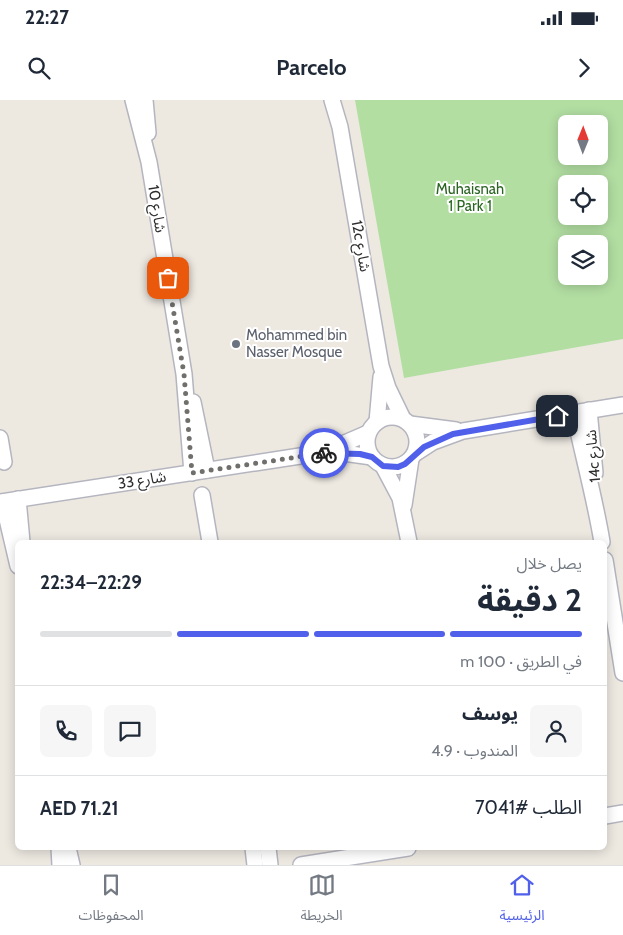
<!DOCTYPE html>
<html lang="ar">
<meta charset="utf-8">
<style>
:root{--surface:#fff;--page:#f6f6f7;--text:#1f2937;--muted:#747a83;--line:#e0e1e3;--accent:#5060ea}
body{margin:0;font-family:Cabin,"Noto Sans Arabic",sans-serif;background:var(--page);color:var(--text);direction:rtl;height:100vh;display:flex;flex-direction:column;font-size:19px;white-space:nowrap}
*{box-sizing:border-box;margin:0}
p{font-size:16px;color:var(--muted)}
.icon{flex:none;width:28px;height:28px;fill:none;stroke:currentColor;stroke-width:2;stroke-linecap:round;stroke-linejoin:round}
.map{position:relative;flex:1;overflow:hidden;direction:ltr}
.panel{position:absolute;left:15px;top:440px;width:592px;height:310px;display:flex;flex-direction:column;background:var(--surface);border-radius:8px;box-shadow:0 2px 12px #0003;direction:rtl}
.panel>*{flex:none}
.needle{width:32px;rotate:1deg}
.fabs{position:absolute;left:558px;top:15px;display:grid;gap:10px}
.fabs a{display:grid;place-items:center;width:50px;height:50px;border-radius:8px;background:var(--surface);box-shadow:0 2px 12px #0003;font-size:25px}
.pin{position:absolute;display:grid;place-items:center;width:42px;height:42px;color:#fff;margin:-21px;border-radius:10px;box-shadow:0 2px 8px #0006}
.courier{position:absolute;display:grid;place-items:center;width:50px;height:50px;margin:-25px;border:4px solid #5060ea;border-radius:50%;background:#fff;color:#222;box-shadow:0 1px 6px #0007}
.head em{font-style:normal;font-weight:700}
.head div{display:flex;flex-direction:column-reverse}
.head{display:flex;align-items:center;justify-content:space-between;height:85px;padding:0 25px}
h1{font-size:32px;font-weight:700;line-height:38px}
.bar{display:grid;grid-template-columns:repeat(4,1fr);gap:8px 5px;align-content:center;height:60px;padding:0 25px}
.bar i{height:6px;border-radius:4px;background:var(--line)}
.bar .on{background:var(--accent)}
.bar p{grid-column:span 4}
.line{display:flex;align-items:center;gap:12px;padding:0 25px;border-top:1px solid var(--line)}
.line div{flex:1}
.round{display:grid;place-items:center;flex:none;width:52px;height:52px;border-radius:8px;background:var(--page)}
.status{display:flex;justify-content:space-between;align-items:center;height:35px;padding:0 25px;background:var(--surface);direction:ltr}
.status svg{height:14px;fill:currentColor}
header{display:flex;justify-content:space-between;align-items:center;height:65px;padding:0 25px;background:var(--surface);font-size:22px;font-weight:700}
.menu{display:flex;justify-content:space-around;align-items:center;height:70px;border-top:1px solid var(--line);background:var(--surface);font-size:14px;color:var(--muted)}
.menu a{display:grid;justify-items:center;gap:2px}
.menu .on{color:var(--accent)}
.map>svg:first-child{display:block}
</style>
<div class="status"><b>22:27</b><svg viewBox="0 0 49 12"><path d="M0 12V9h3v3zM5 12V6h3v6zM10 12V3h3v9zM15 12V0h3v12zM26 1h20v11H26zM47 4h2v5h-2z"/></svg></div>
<header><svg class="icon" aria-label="forward" viewBox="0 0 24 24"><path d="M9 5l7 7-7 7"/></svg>Parcelo<svg class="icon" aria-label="search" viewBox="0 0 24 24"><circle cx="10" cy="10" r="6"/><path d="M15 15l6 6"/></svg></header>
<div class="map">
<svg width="623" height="765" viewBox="0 0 623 765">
<rect width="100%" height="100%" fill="#ede9e1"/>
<!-- green -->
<path fill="#b2dea2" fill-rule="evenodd" d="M 355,0 L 623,0 L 623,239 L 404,278 ZM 566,24 L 599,24 L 599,56 L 566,56 ZM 566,84 L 599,84 L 599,116 L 566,116 ZM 566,144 L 599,144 L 599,176 L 566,176 Z"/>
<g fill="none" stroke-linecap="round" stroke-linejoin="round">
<!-- street casing -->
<g stroke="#b4b5bf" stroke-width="18">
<g id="street">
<path d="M 133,0 L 149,62 L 184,274 L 192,373"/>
<path d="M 145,0 L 148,33"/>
<path d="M 332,0 L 340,27 L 381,266 L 388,288 L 403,319"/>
<path d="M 193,302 L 207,370"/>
<path d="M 589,310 L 595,373"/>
<path d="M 574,313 C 583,356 595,399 602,442"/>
<circle cx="392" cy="342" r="25"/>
<path d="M 377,322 L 381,277"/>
<path d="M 410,324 L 456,330"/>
<path d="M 0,338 L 4,362"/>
<path d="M 331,349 L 368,333"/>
<path d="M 416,353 L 433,342 L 463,331 L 623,305"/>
<path d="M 383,366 L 400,398 L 409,442"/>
<path d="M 202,395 L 210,442"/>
<path d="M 18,399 L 22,442"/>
<path d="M 0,402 L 313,354 L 336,352 L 372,357"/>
<path d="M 3,402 L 18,466"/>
<path d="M 404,405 L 411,359"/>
<path d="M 605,460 L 623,573"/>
<path d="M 605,716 L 623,713"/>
<path d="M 59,748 L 60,765"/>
<path d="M 68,748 L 72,765"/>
<path d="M 253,748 L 255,765"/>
<path d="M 268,748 L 270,765"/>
<path d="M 301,765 L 408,748"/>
</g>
</g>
<!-- street -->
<use href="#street" stroke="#fff" stroke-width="15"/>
</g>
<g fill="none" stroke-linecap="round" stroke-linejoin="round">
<!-- done -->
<path stroke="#706f6c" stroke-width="5" stroke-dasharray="0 9" d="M 168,178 L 184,274 L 192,373 L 324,353"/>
<!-- route -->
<path stroke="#5060ea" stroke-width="6" d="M 324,353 L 360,354 L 372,357 L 383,366 L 398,367 L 405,364 L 424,347 L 453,334 L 557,316"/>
</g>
<!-- markers -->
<circle fill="#6b7280" stroke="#fff" stroke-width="2" cx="236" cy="244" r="5"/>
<g text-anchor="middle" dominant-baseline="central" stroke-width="4" stroke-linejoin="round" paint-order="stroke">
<!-- park labels -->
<g font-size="15" fill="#2a6522" stroke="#fff">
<text x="470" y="89">Muhaisnah<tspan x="470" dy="17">1 Park 1</tspan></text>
</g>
<!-- street labels -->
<g font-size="15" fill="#2d2d2d" stroke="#fff">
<text transform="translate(157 109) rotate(81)">شارع 10</text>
<text transform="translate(361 146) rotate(80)">12c شارع</text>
<text transform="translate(593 356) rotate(-95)">14c شارع</text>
<text transform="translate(142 380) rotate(-9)">شارع 33</text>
</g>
<!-- worship labels -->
<g font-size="15" fill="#5b616d" stroke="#fff" text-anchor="start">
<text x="246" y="235">Mohammed bin<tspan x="246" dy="17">Nasser Mosque</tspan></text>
</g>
</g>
</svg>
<div class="fabs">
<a><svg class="needle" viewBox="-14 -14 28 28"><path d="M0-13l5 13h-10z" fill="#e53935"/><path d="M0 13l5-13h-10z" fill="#747a83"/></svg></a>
<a><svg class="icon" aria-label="locate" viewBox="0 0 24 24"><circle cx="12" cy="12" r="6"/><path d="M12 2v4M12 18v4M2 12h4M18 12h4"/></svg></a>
<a><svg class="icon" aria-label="layers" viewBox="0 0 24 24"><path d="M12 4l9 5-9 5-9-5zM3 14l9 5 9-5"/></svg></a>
</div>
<div class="pin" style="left:168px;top:178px;background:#ea580c"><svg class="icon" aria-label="bag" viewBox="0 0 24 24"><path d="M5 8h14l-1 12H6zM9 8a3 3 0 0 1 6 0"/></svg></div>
<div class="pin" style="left:557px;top:316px;background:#1f2937"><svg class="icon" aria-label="home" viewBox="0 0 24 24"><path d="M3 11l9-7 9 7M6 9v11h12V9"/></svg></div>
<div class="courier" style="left:324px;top:353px"><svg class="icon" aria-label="bike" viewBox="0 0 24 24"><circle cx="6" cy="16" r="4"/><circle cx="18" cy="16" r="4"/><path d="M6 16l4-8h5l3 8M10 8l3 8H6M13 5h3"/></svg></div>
<section class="panel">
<div class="head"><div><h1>2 دقيقة</h1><p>يصل خلال</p></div><em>22:29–22:34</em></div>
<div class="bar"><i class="on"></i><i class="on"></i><i class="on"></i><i></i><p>في الطريق · 100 m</p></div>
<div class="line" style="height:90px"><a class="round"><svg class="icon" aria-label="person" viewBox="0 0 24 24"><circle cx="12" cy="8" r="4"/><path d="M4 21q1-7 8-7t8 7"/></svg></a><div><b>يوسف</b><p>المندوب · 4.9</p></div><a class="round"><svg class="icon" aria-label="chat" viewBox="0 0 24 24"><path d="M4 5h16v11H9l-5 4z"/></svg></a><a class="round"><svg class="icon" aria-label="phone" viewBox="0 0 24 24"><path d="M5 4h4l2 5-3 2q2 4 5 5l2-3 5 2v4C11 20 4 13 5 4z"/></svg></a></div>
<div class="line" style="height:65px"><div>الطلب #7041</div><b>AED 71.21</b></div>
</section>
</div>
<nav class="menu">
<a class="on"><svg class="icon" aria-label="home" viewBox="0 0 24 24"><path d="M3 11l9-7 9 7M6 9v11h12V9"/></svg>الرئيسية</a>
<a><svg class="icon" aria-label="map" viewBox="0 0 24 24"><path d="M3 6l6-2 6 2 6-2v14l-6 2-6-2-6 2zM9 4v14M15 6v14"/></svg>الخريطة</a>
<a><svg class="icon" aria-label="saved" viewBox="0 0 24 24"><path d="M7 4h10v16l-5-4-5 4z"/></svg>المحفوظات</a>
</nav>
